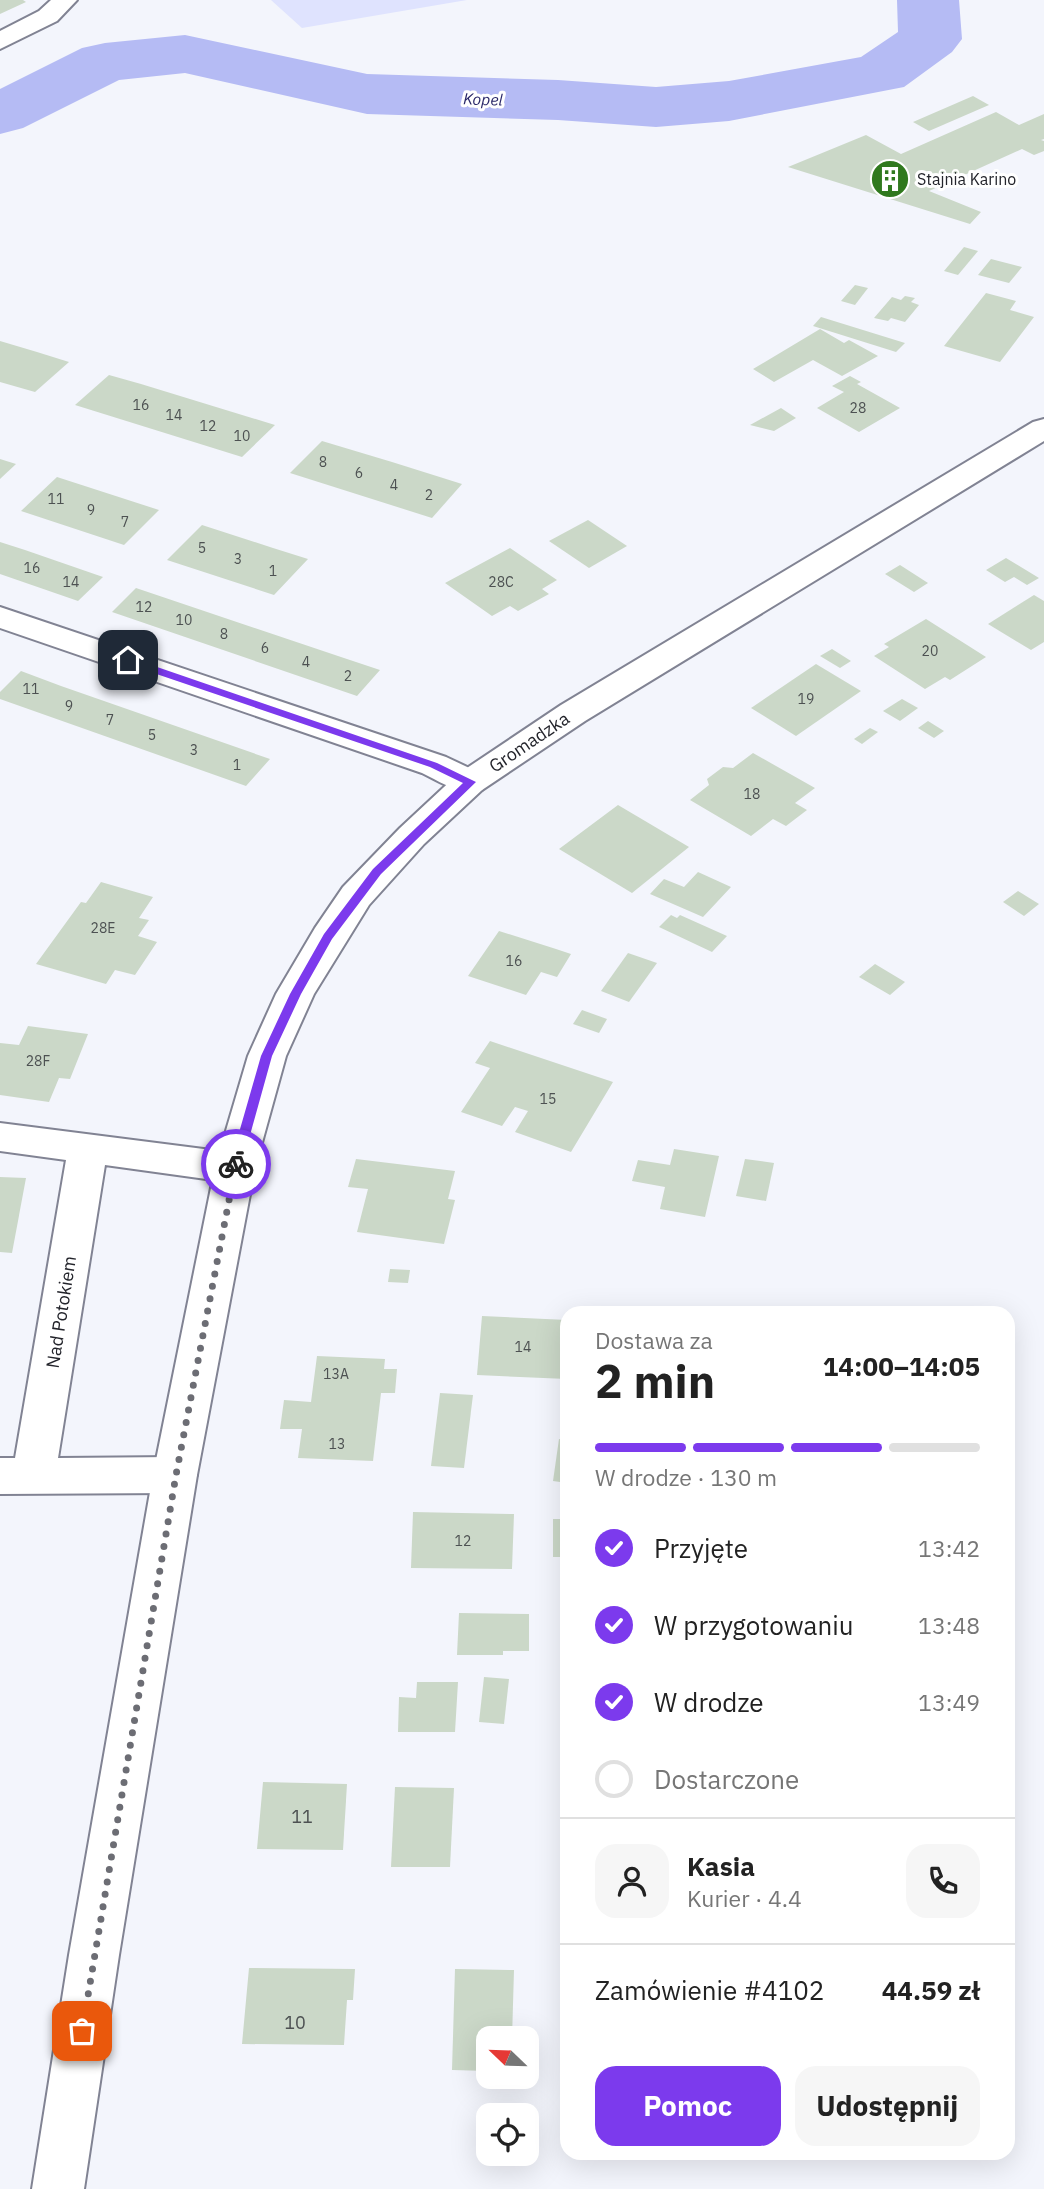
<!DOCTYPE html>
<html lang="pl">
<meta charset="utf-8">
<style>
:root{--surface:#fff;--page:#f6f6f6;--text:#222;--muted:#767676;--line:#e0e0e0;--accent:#7c3aed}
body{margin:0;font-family:"IBM Plex Sans",sans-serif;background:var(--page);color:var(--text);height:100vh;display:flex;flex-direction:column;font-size:26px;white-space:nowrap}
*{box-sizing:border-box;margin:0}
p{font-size:23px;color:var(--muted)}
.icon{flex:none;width:38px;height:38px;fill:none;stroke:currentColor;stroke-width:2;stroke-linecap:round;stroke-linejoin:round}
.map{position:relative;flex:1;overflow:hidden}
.panel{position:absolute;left:560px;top:1306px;width:455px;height:854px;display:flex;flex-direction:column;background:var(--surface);border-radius:21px;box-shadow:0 7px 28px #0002}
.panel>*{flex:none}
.needle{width:46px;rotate:293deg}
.controls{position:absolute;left:476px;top:2026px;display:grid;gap:14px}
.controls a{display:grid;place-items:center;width:63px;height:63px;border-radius:14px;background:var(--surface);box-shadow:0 7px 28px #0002;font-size:35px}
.pin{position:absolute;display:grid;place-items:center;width:60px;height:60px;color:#fff;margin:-30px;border-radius:14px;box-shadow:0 4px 10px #0006}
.courier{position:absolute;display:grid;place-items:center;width:70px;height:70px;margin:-35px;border:5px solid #7c3aed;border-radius:50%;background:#fff;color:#222;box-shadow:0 2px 9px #0007}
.summary em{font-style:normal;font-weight:700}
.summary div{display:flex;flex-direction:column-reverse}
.summary{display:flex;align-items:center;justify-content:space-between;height:119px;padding:0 35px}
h1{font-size:46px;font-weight:700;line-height:52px}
.bar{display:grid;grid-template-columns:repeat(4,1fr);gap:10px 7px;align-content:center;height:84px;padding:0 35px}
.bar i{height:9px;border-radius:5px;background:var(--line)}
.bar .selected{background:var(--accent)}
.bar p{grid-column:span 4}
.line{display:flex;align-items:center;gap:18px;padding:0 35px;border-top:2px solid var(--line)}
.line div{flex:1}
.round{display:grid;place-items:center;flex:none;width:74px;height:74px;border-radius:21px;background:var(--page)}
ol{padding:0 35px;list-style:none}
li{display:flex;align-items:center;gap:21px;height:77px}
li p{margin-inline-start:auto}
li .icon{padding:7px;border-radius:50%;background:var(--accent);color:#fff;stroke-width:4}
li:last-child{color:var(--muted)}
li i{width:38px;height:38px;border:4px solid var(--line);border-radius:50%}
.cta{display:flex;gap:14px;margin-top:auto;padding:14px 35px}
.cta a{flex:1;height:80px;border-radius:21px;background:var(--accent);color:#fff;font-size:28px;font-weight:700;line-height:80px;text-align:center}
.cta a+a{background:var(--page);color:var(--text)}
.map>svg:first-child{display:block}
</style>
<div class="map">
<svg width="1044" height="2189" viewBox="0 0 1044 2189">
<rect width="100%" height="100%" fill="#f3f5fc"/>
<!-- green -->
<path fill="#dfe3fe" d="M 271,0 L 467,0 L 302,28 Z"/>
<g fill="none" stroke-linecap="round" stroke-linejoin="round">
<!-- river -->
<path fill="#b5bbf4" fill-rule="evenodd" d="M 897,0 L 959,0 L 962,39 L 952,52 L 904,87 L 729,121 L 656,127 L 558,120 L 367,114 L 185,73 L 119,80 L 23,128 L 0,134 L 0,89 L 82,48 L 105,43 L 185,35 L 367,74 L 558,80 L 656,87 L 729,81 L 861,57 L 898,32 Z"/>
</g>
<!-- building -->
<g fill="#cbd8c8">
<path d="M 0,0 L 23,0 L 26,2 L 0,14 Z"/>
<path d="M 973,96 L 989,105 L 929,131 L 913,122 Z"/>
<path d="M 996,112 L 1019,125 L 1044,114 L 1044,139 L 1041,140 L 1044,141 L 1044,151 L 1034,155 L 1022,149 L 929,191 L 981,212 L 970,224 L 788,167 L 866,135 L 901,154 Z"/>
<path d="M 964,247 L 978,251 L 958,275 L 944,271 Z"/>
<path d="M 991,259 L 1022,267 L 1009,283 L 978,275 Z"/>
<path d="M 855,285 L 868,288 L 855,305 L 841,301 Z"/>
<path d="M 986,293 L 1016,301 L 1010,310 L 1034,317 L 1000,362 L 944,346 Z"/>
<path d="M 905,296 L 915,298 L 911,302 L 919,305 L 905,322 L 891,318 L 888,321 L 874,318 L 892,297 L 901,300 Z"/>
<path d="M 821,317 L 905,343 L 896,352 L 813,326 Z"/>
<path d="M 820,329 L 844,343 L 849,340 L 878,356 L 842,376 L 813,360 L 774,382 L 753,369 Z"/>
<path d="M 0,341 L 37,352 L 69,362 L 35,392 L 0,382 Z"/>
<path d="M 109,375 L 141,384 L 275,425 L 242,457 L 75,405 Z"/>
<path d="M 850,376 L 861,382 L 857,384 L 900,408 L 859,432 L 817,408 L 844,392 L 832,386 Z"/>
<path d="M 781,408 L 796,418 L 774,431 L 750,425 Z"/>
<path d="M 322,441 L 392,462 L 462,484 L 432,518 L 290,473 Z"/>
<path d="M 0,459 L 16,464 L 0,479 Z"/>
<path d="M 57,477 L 159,510 L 124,545 L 21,511 Z"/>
<path d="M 588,520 L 627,546 L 589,568 L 549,541 Z"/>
<path d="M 202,525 L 273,548 L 308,559 L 274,595 L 167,560 Z"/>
<path d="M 0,542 L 25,550 L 103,577 L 78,601 L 0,574 Z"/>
<path d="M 510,548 L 557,580 L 542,589 L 549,594 L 518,611 L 510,606 L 492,616 L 445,583 Z"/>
<path d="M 1006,558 L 1039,578 L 1027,585 L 1014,577 L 1005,582 L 986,570 Z"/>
<path d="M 900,565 L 928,583 L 914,592 L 885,574 Z"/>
<path d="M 136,588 L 338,656 L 380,670 L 357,696 L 112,612 Z"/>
<path d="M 1034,595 L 1044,601 L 1044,642 L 1031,650 L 988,624 Z"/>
<path d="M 926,619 L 986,657 L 950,680 L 945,677 L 925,689 L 874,656 L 889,647 L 884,644 Z"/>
<path d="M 832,649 L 851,661 L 840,668 L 820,656 Z"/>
<path d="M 816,664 L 861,691 L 796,736 L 751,708 Z"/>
<path d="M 21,671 L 61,686 L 270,759 L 246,786 L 0,699 L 0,692 Z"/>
<path d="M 902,699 L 918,708 L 900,721 L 883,711 Z"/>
<path d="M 928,721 L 944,731 L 934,738 L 918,728 Z"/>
<path d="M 870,728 L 878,732 L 862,744 L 854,739 Z"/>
<path d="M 753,753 L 815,788 L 795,803 L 807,810 L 786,826 L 773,819 L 751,836 L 690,800 L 709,785 L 707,779 L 723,767 L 733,768 Z"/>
<path d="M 618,805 L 689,847 L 632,893 L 559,849 Z"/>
<path d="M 698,872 L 731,887 L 703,917 L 650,894 L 664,879 L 684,887 Z"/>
<path d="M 101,882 L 153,897 L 139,918 L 149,920 L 138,936 L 157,942 L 135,975 L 115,970 L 106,984 L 36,964 L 81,902 L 86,903 Z"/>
<path d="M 1018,891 L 1039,904 L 1024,916 L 1003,902 Z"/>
<path d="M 671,915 L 677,918 L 680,915 L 727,936 L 712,952 L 659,927 Z"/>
<path d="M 499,931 L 556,949 L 571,954 L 557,977 L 541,972 L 526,995 L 468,976 Z"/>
<path d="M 628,953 L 657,963 L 629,1002 L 601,991 Z"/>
<path d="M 875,964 L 905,982 L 890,995 L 859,977 Z"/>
<path d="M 582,1010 L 607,1019 L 599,1033 L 573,1024 Z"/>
<path d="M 28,1026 L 88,1034 L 70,1079 L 59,1078 L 49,1102 L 0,1095 L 0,1043 L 19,1045 Z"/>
<path d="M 490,1041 L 613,1082 L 571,1152 L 515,1132 L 528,1111 L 515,1107 L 502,1126 L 461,1112 L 490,1068 L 475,1063 Z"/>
<path d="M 674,1149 L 719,1156 L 705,1217 L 660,1209 L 665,1187 L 632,1181 L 638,1160 L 670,1165 Z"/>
<path d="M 356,1159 L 455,1171 L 448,1199 L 455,1200 L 444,1244 L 357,1232 L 368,1189 L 348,1187 Z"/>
<path d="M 745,1159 L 774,1163 L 766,1201 L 736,1196 Z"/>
<path d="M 0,1177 L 26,1178 L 12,1253 L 0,1252 Z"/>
<path d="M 390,1269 L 410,1270 L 408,1283 L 388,1282 Z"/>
<path d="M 482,1316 L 567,1320 L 567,1379 L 477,1375 Z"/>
<path d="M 317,1356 L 385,1359 L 384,1369 L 397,1369 L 395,1393 L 381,1393 L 373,1461 L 298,1458 L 302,1429 L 280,1429 L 284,1400 L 311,1402 Z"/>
<path d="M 440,1393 L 473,1395 L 464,1468 L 431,1466 Z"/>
<path d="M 559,1439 L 567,1440 L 567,1483 L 553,1481 Z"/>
<path d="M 413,1512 L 514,1514 L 512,1569 L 411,1568 Z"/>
<rect x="553" y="1519" width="14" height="38"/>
<path d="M 459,1613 L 529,1614 L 529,1651 L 503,1651 L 503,1655 L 457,1655 Z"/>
<path d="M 484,1677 L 509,1679 L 504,1724 L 479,1722 Z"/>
<path d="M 417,1682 L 458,1682 L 455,1732 L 398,1732 L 399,1697 L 416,1698 Z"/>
<path d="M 263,1782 L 347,1784 L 343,1850 L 257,1849 Z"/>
<path d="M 395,1787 L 454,1788 L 450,1867 L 391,1867 Z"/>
<path d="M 249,1968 L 355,1969 L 353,2000 L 347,2000 L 344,2045 L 242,2044 Z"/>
<path d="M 455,1969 L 514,1970 L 512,2039 L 488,2039 L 488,2071 L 452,2070 Z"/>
<path d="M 502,2077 L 529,2077 L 529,2084 L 502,2083 Z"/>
</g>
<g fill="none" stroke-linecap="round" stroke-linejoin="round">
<!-- minor casing -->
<g stroke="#818393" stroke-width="4">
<g id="minor">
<path d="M 51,0 L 77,0 L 57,21 L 0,49 L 0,31 L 39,11 Z"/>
<path d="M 0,607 L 446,757 L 482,774 L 487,782 L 482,790 C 460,796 441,782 422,773 L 0,628 Z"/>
<path d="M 0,1123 L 235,1153 L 249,1158 L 255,1168 L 249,1178 L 235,1183 L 105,1165 L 58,1458 L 175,1457 L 190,1462 L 197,1475 L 190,1488 L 175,1493 L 0,1494 L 0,1458 L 15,1458 L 66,1160 L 0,1151 Z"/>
</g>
</g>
<!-- tertiary casing -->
<g stroke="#818393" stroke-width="4">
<path id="tertiary" d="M 1044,419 L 1044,441 L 585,721 L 482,790 L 424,844 L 369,905 L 314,994 L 286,1056 L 255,1168 L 197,1475 L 119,1955 L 84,2189 L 32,2189 L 69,1955 L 153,1475 L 215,1168 L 248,1056 L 276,994 L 315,928 L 343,887 L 400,828 L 458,774 L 561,705 L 1033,422 Z"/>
</g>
<!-- minor -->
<use href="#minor" fill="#fff" fill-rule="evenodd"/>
<!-- tertiary -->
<use href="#tertiary" fill="#fff" fill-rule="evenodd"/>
</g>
<!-- route -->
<path fill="#7c3aed" d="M 128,657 L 437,763 L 476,782 L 381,874 L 332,939 L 301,994 L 272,1056 L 242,1164 L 236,1168 L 230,1164 L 261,1056 L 290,994 L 324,934 L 373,869 L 463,783 L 430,767 L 124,663 L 123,660 Z"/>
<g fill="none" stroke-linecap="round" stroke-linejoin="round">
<!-- done -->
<path stroke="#6c6d74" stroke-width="7" stroke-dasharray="0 12.6" d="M 82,2031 L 176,1475 L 236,1164"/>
</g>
<!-- icons -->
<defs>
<g id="building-disc" transform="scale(2.0125)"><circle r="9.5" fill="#30791e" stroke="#fff"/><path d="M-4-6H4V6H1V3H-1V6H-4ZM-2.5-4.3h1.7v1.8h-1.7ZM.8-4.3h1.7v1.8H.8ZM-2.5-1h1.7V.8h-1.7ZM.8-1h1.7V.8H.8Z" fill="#fff"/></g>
</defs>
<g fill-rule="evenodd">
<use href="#building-disc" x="890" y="179"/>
</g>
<g text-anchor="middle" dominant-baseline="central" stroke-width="6" stroke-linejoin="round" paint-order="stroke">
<!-- number labels -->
<g font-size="14" fill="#4d5152">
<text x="141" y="405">16</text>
<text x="858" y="408">28</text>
<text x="174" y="415">14</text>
<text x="208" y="426">12</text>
<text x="242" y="436">10</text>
<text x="323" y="462">8</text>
<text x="359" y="473">6</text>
<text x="394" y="485">4</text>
<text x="429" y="495">2</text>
<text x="56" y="499">11</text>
<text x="91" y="510">9</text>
<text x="125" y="522">7</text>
<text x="202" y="548">5</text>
<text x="238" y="559">3</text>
<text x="32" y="568">16</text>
<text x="273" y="571">1</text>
<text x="71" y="582">14</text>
<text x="501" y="582">28C</text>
<text x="144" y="607">12</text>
<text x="184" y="620">10</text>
<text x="224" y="634">8</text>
<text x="265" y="648">6</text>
<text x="930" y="651">20</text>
<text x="306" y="662">4</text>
<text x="348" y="676">2</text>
<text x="31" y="689">11</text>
<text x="806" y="699">19</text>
<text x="69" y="706">9</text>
<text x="110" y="720">7</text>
<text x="152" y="735">5</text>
<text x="194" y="750">3</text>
<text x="237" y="765">1</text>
<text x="752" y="794">18</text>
<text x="103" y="928">28E</text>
<text x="514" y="961">16</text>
<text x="38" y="1061">28F</text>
<text x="548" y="1099">15</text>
<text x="523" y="1347">14</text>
<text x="336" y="1374">13A</text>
<text x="337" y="1444">13</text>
<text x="463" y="1541">12</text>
</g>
<!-- far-water labels -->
<g font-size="16" font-style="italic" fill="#292768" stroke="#fff">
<text transform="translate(483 99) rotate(2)">Kopel</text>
</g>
<!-- far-poi labels -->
<g font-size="16" fill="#23242b" stroke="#fff" text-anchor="start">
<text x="917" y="179">Stajnia Karino</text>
</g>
<!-- street labels -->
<g font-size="18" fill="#23242b" stroke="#fff">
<text transform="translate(529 742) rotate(-34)">Gromadzka</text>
<text transform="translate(61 1312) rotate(-81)">Nad Potokiem</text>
</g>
<!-- near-number labels -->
<g font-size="18" fill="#4d5152">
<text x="302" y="1816">11</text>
<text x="295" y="2022">10</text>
</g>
</g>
</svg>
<div class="controls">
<a><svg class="needle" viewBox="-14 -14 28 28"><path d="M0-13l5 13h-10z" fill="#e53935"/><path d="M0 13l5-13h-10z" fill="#767676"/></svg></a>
<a><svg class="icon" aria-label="locate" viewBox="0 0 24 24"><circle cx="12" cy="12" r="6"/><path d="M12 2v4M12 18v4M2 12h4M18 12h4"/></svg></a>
</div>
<div class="pin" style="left:82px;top:2031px;background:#ea580c"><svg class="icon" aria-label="bag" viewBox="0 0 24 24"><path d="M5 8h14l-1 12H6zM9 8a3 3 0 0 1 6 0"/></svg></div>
<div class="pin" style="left:128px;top:660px;background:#1f2937"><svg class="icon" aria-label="home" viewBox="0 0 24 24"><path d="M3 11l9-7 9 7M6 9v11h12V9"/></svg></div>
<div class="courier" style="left:236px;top:1164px"><svg class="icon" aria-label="bike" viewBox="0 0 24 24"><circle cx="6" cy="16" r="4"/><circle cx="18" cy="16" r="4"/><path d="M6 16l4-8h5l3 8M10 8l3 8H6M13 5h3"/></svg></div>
<section class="panel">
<div class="summary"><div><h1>2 min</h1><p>Dostawa za</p></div><em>14:00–14:05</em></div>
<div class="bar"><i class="selected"></i><i class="selected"></i><i class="selected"></i><i></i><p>W drodze · 130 m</p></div>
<ol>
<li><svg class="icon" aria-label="check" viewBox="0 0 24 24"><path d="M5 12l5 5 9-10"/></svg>Przyjęte<p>13:42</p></li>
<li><svg class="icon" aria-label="check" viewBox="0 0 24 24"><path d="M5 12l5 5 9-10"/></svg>W przygotowaniu<p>13:48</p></li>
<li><svg class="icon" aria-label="check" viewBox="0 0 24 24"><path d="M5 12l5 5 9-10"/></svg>W drodze<p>13:49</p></li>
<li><i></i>Dostarczone</li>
</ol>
<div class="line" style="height:126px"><a class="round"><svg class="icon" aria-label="person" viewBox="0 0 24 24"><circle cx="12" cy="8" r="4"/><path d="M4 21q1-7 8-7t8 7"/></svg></a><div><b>Kasia</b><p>Kurier · 4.4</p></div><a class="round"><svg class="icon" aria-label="phone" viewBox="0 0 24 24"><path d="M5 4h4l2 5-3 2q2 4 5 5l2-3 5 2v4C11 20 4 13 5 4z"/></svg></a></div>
<div class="line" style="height:91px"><div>Zamówienie #4102</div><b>44.59 zł</b></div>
<div class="cta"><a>Pomoc</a><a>Udostępnij</a></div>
</section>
</div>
